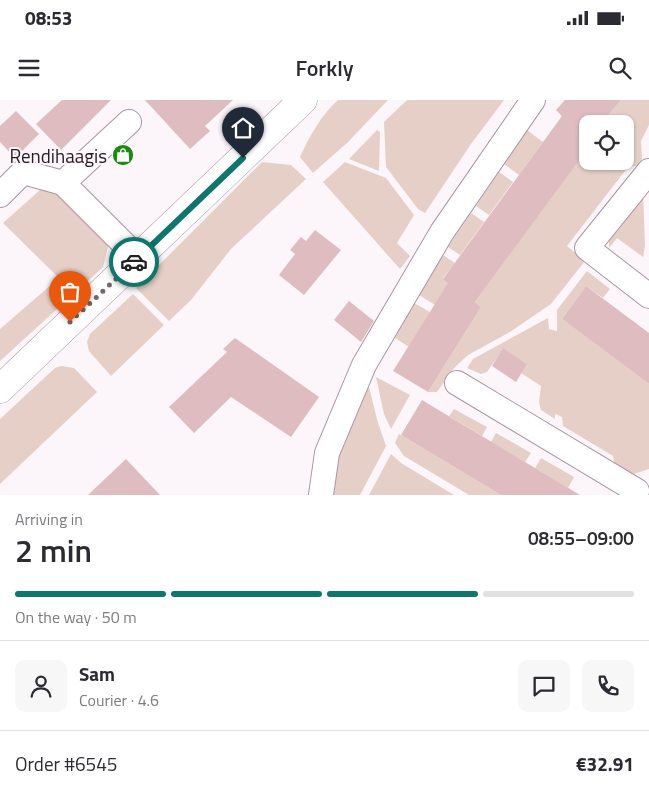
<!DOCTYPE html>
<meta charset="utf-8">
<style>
:root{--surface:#fff;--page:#f7f7f7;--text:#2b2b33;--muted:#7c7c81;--line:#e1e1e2;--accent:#0f766e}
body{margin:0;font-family:"Titillium Web",sans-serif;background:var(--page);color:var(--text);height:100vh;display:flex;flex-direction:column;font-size:19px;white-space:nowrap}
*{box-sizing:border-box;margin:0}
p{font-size:16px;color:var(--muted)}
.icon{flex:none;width:28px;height:28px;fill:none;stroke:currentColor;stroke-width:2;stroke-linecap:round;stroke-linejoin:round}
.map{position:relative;height:395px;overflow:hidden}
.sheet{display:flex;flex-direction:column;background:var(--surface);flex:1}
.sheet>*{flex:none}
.controls{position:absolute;left:579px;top:15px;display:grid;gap:10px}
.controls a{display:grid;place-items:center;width:55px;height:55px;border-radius:10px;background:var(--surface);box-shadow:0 1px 4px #0004;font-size:25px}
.pin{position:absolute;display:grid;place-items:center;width:42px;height:42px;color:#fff;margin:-51px -21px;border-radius:50% 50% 50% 0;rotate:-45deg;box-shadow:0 0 5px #0007}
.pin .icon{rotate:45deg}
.courier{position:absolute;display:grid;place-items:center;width:50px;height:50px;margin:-25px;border:4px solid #0f766e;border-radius:50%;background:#fff;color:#222;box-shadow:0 1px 6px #0007}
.head em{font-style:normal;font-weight:600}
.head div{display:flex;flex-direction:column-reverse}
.head{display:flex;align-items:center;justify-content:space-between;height:85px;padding:0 15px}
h1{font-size:32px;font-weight:600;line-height:38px}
.bar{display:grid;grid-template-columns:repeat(4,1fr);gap:8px 5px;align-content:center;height:60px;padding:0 15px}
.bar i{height:6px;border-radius:4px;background:var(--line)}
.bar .on{background:var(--accent)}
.bar p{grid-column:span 4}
.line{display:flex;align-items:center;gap:12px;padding:0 15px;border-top:1px solid var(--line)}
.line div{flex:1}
.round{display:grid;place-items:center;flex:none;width:52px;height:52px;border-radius:10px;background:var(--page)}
.status{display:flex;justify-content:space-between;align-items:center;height:35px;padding:0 25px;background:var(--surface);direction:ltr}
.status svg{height:14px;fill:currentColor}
header{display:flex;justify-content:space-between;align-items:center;height:65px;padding:0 15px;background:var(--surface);font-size:22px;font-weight:600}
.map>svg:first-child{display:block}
</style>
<div class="status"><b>08:53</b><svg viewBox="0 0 49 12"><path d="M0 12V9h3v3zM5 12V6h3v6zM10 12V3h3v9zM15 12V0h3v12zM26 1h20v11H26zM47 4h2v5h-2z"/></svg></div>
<header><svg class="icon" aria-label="menu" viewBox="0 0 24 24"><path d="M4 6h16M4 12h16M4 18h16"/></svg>Forkly<svg class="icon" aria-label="search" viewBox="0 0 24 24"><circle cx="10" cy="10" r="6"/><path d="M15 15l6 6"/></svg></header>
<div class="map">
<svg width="649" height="395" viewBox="0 0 649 395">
<rect width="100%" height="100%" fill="#fcf6fa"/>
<!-- green -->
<g fill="#e6cfc6">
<path d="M 338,0 L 388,0 L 347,43 L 313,73 L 300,57 C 309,37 321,15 338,0 Z"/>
<path d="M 407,0 L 504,0 L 471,44 L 425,113 L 418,109 L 386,67 L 384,22 Z"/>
<path d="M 621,0 L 649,0 L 649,25 L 641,41 L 642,59 L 637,66 L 628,67 L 567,146 L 585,161 L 551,204 L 510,232 L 468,255 L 454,268 L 437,292 L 428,292 L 481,207 L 475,202 L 587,48 L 588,61 L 625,61 L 625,24 L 601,24 Z"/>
<path d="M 377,30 L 380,32 L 379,71 L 349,59 Z"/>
<path d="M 527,30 L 543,42 L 519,75 L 504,64 Z"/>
<path d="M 262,62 L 291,65 L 306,79 L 231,149 L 191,200 L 169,221 L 136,188 Z"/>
<path d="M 345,62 L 386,78 L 414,115 L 397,143 L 410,156 L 400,169 L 323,82 Z"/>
<path d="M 499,72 L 513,82 L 489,115 L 476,106 Z"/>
<path d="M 40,90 L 57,91 L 109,143 L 103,167 L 0,261 L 0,229 L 59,178 L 3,123 Z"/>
<path d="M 643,91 L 645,146 L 643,157 L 617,138 L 609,148 L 609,138 Z"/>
<path d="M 471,113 L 484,122 L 460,155 L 448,147 Z"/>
<path d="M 443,155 L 455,163 L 443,178 L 449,183 L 435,205 L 419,195 Z"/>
<path d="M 587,171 L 610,189 L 603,198 L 586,186 L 562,219 L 649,284 L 649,369 L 634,374 L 616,371 L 613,356 L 563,326 L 562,317 L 555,314 L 555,319 L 541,310 L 539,302 L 541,286 L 521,273 L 527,264 L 503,249 L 487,272 L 481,274 L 467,268 L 473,259 L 548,218 L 549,229 L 557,231 L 557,210 Z"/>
<path d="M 133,194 L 164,225 L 111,276 L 89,251 L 87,242 L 90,234 Z"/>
<path d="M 414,203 L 430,212 L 409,247 L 395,238 Z"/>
<path d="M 61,266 L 74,268 L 97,292 L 0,384 L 0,319 L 55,268 Z"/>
<path d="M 376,277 L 410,295 L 391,329 L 384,314 Z"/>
<path d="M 367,279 L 378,323 L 386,346 L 360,395 L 330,395 L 336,365 Z"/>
<path d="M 454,309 L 487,327 L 482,336 L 449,316 Z"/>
<path d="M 496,333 L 531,353 L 525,362 L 491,342 Z"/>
<path d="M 399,334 L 401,335 L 501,395 L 469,395 L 404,356 L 395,343 Z"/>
<path d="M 391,354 L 401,363 L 454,395 L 369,395 Z"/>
<path d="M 541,358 L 574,377 L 568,388 L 535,368 Z"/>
</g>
<!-- building -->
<g fill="#dfbcc0">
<path d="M 62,0 L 111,0 L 61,50 L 36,24 Z"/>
<path d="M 145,0 L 233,0 L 205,26 L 210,31 L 190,49 Z"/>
<path d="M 565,0 L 621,0 L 601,24 L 588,24 L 588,48 L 475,202 L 481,207 L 428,292 L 393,271 L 448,183 L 443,179 L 562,16 L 556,10 Z"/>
<path d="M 16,11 L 39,34 L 15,58 L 0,42 L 0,26 Z"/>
<path d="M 315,130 L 341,150 L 304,195 L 279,175 L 295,154 L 290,150 L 301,137 L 306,141 Z"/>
<path d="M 586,186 L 649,233 L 649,284 L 562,219 Z"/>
<path d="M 349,201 L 374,221 L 361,242 L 334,220 Z"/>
<path d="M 235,238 L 319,297 L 291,337 L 231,297 L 194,333 L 169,307 L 227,252 L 223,249 Z"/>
<path d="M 503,248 L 527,264 L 516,282 L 492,266 Z"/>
<path d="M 422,300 L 525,362 L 580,395 L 501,395 L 401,335 Z"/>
<path d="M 126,359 L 160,395 L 88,395 Z"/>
</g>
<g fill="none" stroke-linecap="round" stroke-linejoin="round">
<!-- minor casing -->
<g stroke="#ae92a5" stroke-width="26">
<g id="minor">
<path d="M 129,22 L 63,83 L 138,158"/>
<path d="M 649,71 L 587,148 L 649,196"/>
<path d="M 0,95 L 23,72 L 63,83"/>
<path d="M 457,283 L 637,391"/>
<path d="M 321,395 L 327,353 L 364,265 L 442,132 L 533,0"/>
</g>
</g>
<!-- major casing -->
<g stroke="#ae92a5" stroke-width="29">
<path id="major" d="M 0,289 L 303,0"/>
</g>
<!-- minor -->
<use href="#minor" stroke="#fff" stroke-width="24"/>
<!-- major -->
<use href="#major" stroke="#fff" stroke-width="28"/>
</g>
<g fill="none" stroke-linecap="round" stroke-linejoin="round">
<!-- done -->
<path stroke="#70686e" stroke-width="5" stroke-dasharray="0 9" d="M 70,222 L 134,162"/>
<!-- route -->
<path stroke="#0f766e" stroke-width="6" d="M 134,162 L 243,58"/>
</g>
<!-- icons -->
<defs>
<g id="shop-disc" transform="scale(1.125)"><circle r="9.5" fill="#1b8b0e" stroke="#fcf6fa"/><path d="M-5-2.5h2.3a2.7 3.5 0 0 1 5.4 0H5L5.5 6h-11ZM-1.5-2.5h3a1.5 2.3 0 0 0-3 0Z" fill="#fff"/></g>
</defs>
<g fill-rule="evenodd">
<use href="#shop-disc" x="123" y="55"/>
</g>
<g text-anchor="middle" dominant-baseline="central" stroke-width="4" stroke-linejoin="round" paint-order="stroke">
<!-- poi labels -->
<g font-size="19" fill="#251b22" stroke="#fcf6fa" text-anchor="end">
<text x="107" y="55">Rendihaagis</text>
</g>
</g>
</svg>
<div class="controls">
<a><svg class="icon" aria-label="locate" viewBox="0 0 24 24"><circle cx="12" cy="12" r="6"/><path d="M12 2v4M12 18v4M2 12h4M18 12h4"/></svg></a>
</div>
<div class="pin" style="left:70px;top:222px;background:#ea580c"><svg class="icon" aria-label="bag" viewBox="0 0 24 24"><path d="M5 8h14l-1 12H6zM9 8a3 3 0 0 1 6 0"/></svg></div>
<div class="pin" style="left:243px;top:58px;background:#1f2937"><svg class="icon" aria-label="home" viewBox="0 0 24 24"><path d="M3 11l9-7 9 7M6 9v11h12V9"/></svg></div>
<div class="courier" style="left:134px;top:162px"><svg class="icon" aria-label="car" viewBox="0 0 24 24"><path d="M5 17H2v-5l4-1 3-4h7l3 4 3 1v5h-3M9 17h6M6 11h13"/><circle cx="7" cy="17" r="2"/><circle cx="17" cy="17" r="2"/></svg></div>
</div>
<section class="sheet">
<div class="head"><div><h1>2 min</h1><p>Arriving in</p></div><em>08:55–09:00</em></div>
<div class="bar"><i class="on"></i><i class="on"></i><i class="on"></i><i></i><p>On the way · 50 m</p></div>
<div class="line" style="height:90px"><a class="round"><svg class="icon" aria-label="person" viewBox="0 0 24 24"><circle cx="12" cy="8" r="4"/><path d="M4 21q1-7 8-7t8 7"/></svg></a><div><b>Sam</b><p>Courier · 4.6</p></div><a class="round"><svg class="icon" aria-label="chat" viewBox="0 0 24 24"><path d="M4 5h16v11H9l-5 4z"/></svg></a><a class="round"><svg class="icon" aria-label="phone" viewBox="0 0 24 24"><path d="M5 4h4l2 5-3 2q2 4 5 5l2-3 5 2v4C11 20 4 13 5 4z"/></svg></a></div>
<div class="line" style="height:65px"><div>Order #6545</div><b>€32.91</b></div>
</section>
